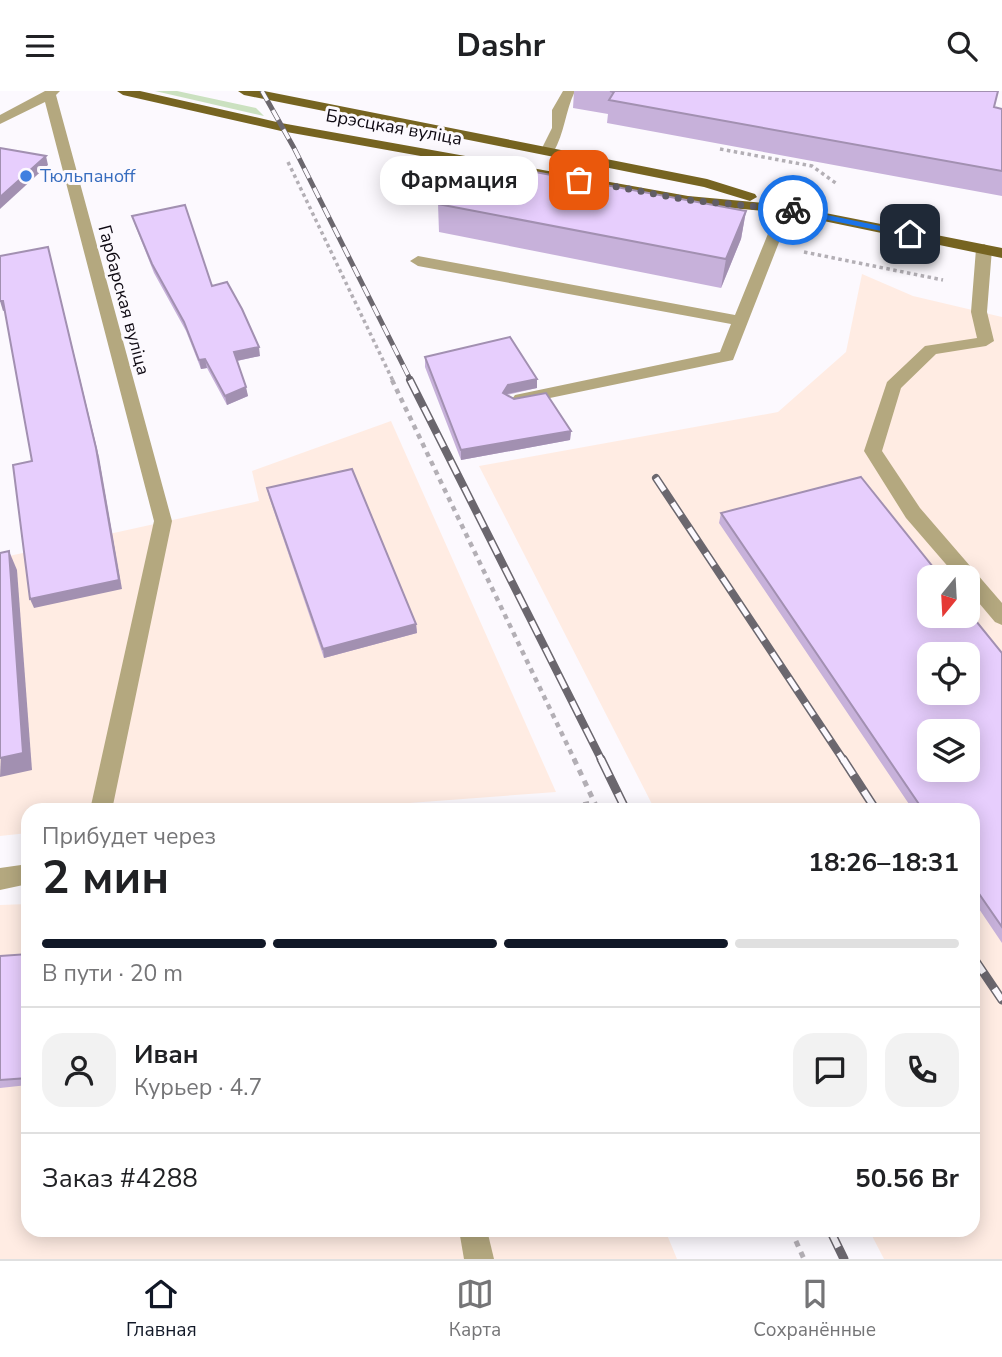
<!DOCTYPE html>
<html lang="ru">
<meta charset="utf-8">
<style>
:root{--surface:#fff;--page:#f2f2f2;--text:#202124;--muted:#757577;--line:#e0e0e0;--accent:#111827}
body{margin:0;font-family:"Nunito Sans",sans-serif;background:var(--page);color:var(--text);height:100vh;display:flex;flex-direction:column;font-size:26px;white-space:nowrap}
*{box-sizing:border-box;margin:0}
p{font-size:23px;color:var(--muted)}
.icon{flex:none;width:38px;height:38px;fill:none;stroke:currentColor;stroke-width:2;stroke-linecap:round;stroke-linejoin:round}
.map{position:relative;flex:1;overflow:hidden}
.panel{position:absolute;left:21px;top:712px;width:959px;height:434px;display:flex;flex-direction:column;background:var(--surface);border-radius:21px;box-shadow:0 4px 18px #0003}
.panel>*{flex:none}
.needle{width:46px;rotate:198deg}
.fabs{position:absolute;left:917px;top:474px;display:grid;gap:14px}
.fabs a{display:grid;place-items:center;width:63px;height:63px;border-radius:14px;background:var(--surface);box-shadow:0 4px 18px #0003;font-size:35px}
.pin{position:absolute;display:grid;place-items:center;width:60px;height:60px;color:#fff;margin:-30px;border-radius:14px;box-shadow:0 4px 10px #0006}
.courier{position:absolute;display:grid;place-items:center;width:70px;height:70px;margin:-35px;border:5px solid #1a73e8;border-radius:50%;background:#fff;color:#222;box-shadow:0 2px 9px #0007}
.bubble{position:absolute;height:49px;border-radius:21px;background:var(--surface);box-shadow:0 4px 18px #0003;font-size:23px;font-weight:700;line-height:49px;text-align:center}
.headline em{font-style:normal;font-weight:700}
.headline div{display:flex;flex-direction:column-reverse}
.headline{display:flex;align-items:center;justify-content:space-between;height:119px;padding:0 21px}
h1{font-size:46px;font-weight:700;line-height:52px}
.bar{display:grid;grid-template-columns:repeat(4,1fr);gap:10px 7px;align-content:center;height:84px;padding:0 21px}
.bar i{height:9px;border-radius:5px;background:var(--line)}
.bar .active{background:var(--accent)}
.bar p{grid-column:span 4}
.line{display:flex;align-items:center;gap:18px;padding:0 21px;border-top:2px solid var(--line)}
.line div{flex:1}
.round{display:grid;place-items:center;flex:none;width:74px;height:74px;border-radius:21px;background:var(--page)}
header{display:flex;justify-content:space-between;align-items:center;height:91px;padding:0 21px;background:var(--surface);font-size:32px;font-weight:700}
.dock{display:flex;justify-content:space-around;align-items:center;height:98px;border-top:2px solid var(--line);background:var(--surface);font-size:19px;color:var(--muted)}
.dock a{display:grid;justify-items:center;gap:4px}
.dock .active{color:var(--accent)}
.map>svg:first-child{display:block}
</style>
<header><svg class="icon" aria-label="menu" viewBox="0 0 24 24"><path d="M4 6h16M4 12h16M4 18h16"/></svg>Dashr<svg class="icon" aria-label="search" viewBox="0 0 24 24"><circle cx="10" cy="10" r="6"/><path d="M15 15l6 6"/></svg></header>
<div class="map">
<svg width="1002" height="1168" viewBox="0 0 1002 1168">
<rect width="100%" height="100%" fill="#fcf9fe"/>
<!-- industrial -->
<g fill="#ffece3" fill-rule="evenodd">
<path d="M 862,183 L 913,205 L 1002,226 L 1002,1168 L 884,1168 L 869,1139 L 973,1139 L 973,719 L 655,719 L 479,375 L 778,321 L 846,261 ZM 929,486 L 968,486 L 968,525 L 929,525 ZM 929,564 L 968,564 L 968,602 L 929,602 ZM 929,640 L 968,640 L 968,679 L 929,679 Z"/>
<path d="M 391,330 L 556,701 L 315,719 L 28,719 L 28,742 L 0,745 L 0,467 L 259,410 L 252,380 Z"/>
<path d="M 28,813 L 28,1139 L 665,1139 L 677,1168 L 0,1168 L 0,814 Z"/>
</g>
<!-- green -->
<path fill="#cbe1c0" d="M 155,0 L 177,0 L 256,17 L 264,25 Z"/>
<g fill="none" stroke-linecap="round" stroke-linejoin="round">
<!-- path-far2 -->
<g stroke="#b3afb5" stroke-width="3.5" stroke-dasharray="3.5 3.5" stroke-linecap="butt">
<path d="M 720,58 L 812,75 L 837,93"/>
<path d="M 288,71 L 393,290"/>
<path d="M 804,161 L 943,189"/>
</g>
<!-- path-far1 -->
<path stroke="#b3afb5" stroke-width="4.5" stroke-dasharray="5 5" stroke-linecap="butt" d="M 392,289 L 575,670"/>
<!-- path -->
<g stroke="#b3afb5" stroke-width="5" stroke-dasharray="6 6" stroke-linecap="butt">
<path d="M 574,668 L 598,719"/>
<path d="M 560,719 L 595,711"/>
<path d="M 791,1139 L 804,1168"/>
</g>
<!-- minor -->
<g fill="#b4a87f" fill-rule="evenodd">
<path d="M 45,0 L 60,0 L 56,4 L 172,430 L 112,719 L 90,719 L 154,430 L 45,11 L 0,33 L 0,24 Z"/>
<path d="M 563,0 L 575,0 C 565,21 565,41 553,62 L 543,62 L 541,59 L 552,37 L 552,19 Z"/>
<path d="M 785,114 L 792,118 L 733,269 L 521,313 L 515,312 L 512,308 L 515,304 L 720,261 L 731,233 L 418,175 L 410,170 L 418,165 L 735,224 L 778,118 Z"/>
<path d="M 984,153 L 992,158 L 987,221 L 994,250 L 986,255 L 936,263 L 901,297 L 882,360 L 920,417 L 1002,512 L 1002,534 L 995,531 L 968,499 L 968,486 L 957,486 L 906,427 L 864,360 L 887,291 L 925,255 L 977,247 L 971,221 L 976,158 Z"/>
<path d="M 28,773 L 28,793 L 0,799 L 0,777 Z"/>
<path d="M 459,1139 L 487,1139 L 494,1168 L 464,1168 Z"/>
</g>
<!-- major -->
<g fill="#766421" fill-rule="evenodd">
<path d="M 117,0 L 140,0 L 281,32 L 688,105 L 785,114 L 1002,157 L 1002,167 L 785,122 L 688,113 L 281,40 L 123,4 Z"/>
<path d="M 238,0 L 264,0 L 707,88 L 755,103 L 757,106 L 750,110 L 704,96 L 244,4 Z"/>
</g>
<!-- rail-far2 casing -->
<g stroke="#6b676e" stroke-width="5">
<path id="rail-far2" d="M 262,0 L 294,57 L 411,290"/>
</g>
<!-- rail-far1 casing -->
<g stroke="#6b676e" stroke-width="8">
<g id="rail-far1">
<path d="M 410,289 L 602,670"/>
<path d="M 656,387 L 844,670"/>
</g>
</g>
<!-- rail casing -->
<g stroke="#6b676e" stroke-width="9">
<g id="rail">
<path d="M 601,668 L 626,719"/>
<path d="M 843,668 L 876,719"/>
<path d="M 973,866 L 1002,909"/>
<path d="M 830,1139 L 844,1168"/>
</g>
</g>
<!-- rail-far2 -->
<use href="#rail-far2" stroke="#fcf9fe" stroke-width="3.5" stroke-dasharray="11" stroke-linecap="butt"/>
<!-- rail-far1 -->
<use href="#rail-far1" stroke="#fcf9fe" stroke-width="5" stroke-dasharray="15" stroke-linecap="butt"/>
<!-- rail -->
<use href="#rail" stroke="#fcf9fe" stroke-width="6" stroke-dasharray="19" stroke-linecap="butt"/>
</g>
<!-- wall -->
<g fill="#c7b1da">
<path d="M 574,0 L 998,0 L 994,16 L 1002,18 L 1002,105 L 607,32 L 608,23 L 573,17 Z"/>
<path d="M 438,113 L 746,120 L 741,148 L 721,197 L 439,141 Z"/>
<path d="M 132,125 L 212,195 L 260,265 L 237,270 L 248,305 L 227,314 L 207,277 L 201,278 L 186,240 L 154,182 L 135,134 Z"/>
<path d="M 425,266 L 537,288 L 537,297 L 507,304 L 571,340 L 570,349 L 461,369 L 425,276 Z"/>
<path d="M 267,397 L 416,533 L 417,542 L 324,567 L 269,406 Z"/>
<path d="M 721,422 L 1002,562 L 1002,852 L 973,809 L 973,719 L 913,719 L 719,432 Z"/>
<path d="M 28,863 L 28,994 L 0,997 L 0,865 Z"/>
</g>
<!-- shaded-wall -->
<g fill="#a290b1">
<path d="M 46,65 L 48,74 L 0,118 L 0,106 Z"/>
<path d="M 746,120 L 741,148 L 721,197 L 726,168 Z"/>
<path d="M 48,156 L 99,366 L 122,498 L 34,517 L 30,508 Z"/>
<path d="M 0,210 L 3,210 L 7,219 L 3,220 Z"/>
<path d="M 259,256 L 260,265 L 236,270 L 234,261 Z"/>
<path d="M 205,268 L 207,277 L 201,278 L 199,269 Z"/>
<path d="M 537,288 L 537,297 L 507,303 L 503,312 L 503,302 L 508,294 Z"/>
<path d="M 246,296 L 248,305 L 227,314 L 225,305 Z"/>
<path d="M 571,340 L 570,349 L 461,369 L 461,359 Z"/>
<path d="M 9,460 L 17,479 L 32,679 L 0,686 Z"/>
<path d="M 416,533 L 417,542 L 324,567 L 323,558 Z"/>
</g>
<!-- building -->
<g fill="#e7cefd" stroke="#a290b1" stroke-width="2" fill-rule="evenodd">
<path d="M 610,0 L 998,0 L 994,16 L 1002,18 L 1002,80 L 609,9 L 614,1 Z"/>
<path d="M 0,57 L 46,65 L 0,106 Z"/>
<path d="M 470,69 L 746,120 L 726,168 L 438,113 Z"/>
<path d="M 185,114 L 212,195 L 227,191 L 242,218 L 259,256 L 234,261 L 246,296 L 225,305 L 205,268 L 199,269 L 184,231 L 152,173 L 132,125 Z"/>
<path d="M 48,156 L 96,357 L 119,489 L 30,508 L 13,374 L 32,370 L 3,210 L 0,210 L 0,165 Z"/>
<path d="M 510,246 L 537,288 L 508,294 L 503,302 L 514,308 L 546,302 L 571,340 L 461,359 L 425,266 Z"/>
<path d="M 352,378 L 416,533 L 323,558 L 267,397 Z"/>
<path d="M 861,386 L 941,486 L 929,486 L 929,525 L 968,525 L 968,520 L 1002,562 L 1002,836 L 973,794 L 973,719 L 923,719 L 721,422 ZM 929,564 L 968,564 L 968,602 L 929,602 ZM 929,640 L 968,640 L 968,679 L 929,679 Z"/>
<path d="M 9,460 L 23,662 L 0,667 L 0,462 Z"/>
<path d="M 28,863 L 28,987 L 0,989 L 0,865 Z"/>
</g>
<!-- route -->
<path fill="#1a73e8" d="M 793,117 L 910,141 L 914,143 L 910,146 L 790,121 Z"/>
<g fill="none" stroke-linecap="round" stroke-linejoin="round">
<!-- done -->
<path stroke="#615d65" stroke-width="7" stroke-dasharray="0 12.6" d="M 579,89 L 688,109 L 793,119"/>
</g>
<!-- markers -->
<circle fill="#3f7fe0" stroke="#fcf9fe" stroke-width="2.5" cx="26" cy="85" r="7"/>
<g text-anchor="middle" dominant-baseline="central" stroke-width="6" stroke-linejoin="round" paint-order="stroke">
<!-- far-street labels -->
<g font-size="18" fill="#0e0912" stroke="#fcf9fe">
<text transform="translate(394 36) rotate(10)">Брэсцкая вуліца</text>
<text transform="translate(124 209) rotate(75)">Гарбарская вуліца</text>
</g>
<!-- far-shop labels -->
<g font-size="18" fill="#366cbe" stroke="#fcf9fe" text-anchor="start">
<text x="40" y="85">Тюльпанoff</text>
</g>
</g>
</svg>
<div class="fabs">
<a><svg class="needle" viewBox="-14 -14 28 28"><path d="M0-13l5 13h-10z" fill="#e53935"/><path d="M0 13l5-13h-10z" fill="#757577"/></svg></a>
<a><svg class="icon" aria-label="locate" viewBox="0 0 24 24"><circle cx="12" cy="12" r="6"/><path d="M12 2v4M12 18v4M2 12h4M18 12h4"/></svg></a>
<a><svg class="icon" aria-label="layers" viewBox="0 0 24 24"><path d="M12 4l9 5-9 5-9-5zM3 14l9 5 9-5"/></svg></a>
</div>
<div class="pin" style="left:579px;top:89px;background:#ea580c"><svg class="icon" aria-label="bag" viewBox="0 0 24 24"><path d="M5 8h14l-1 12H6zM9 8a3 3 0 0 1 6 0"/></svg></div>
<div class="pin" style="left:910px;top:143px;background:#1f2937"><svg class="icon" aria-label="home" viewBox="0 0 24 24"><path d="M3 11l9-7 9 7M6 9v11h12V9"/></svg></div>
<div class="courier" style="left:793px;top:119px"><svg class="icon" aria-label="bike" viewBox="0 0 24 24"><circle cx="6" cy="16" r="4"/><circle cx="18" cy="16" r="4"/><path d="M6 16l4-8h5l3 8M10 8l3 8H6M13 5h3"/></svg></div>
<div class="bubble" style="left:380px;top:65px;width:158px">Фармация</div>
<section class="panel">
<div class="headline"><div><h1>2 мин</h1><p>Прибудет через</p></div><em>18:26–18:31</em></div>
<div class="bar"><i class="active"></i><i class="active"></i><i class="active"></i><i></i><p>В пути · 20 m</p></div>
<div class="line" style="height:126px"><a class="round"><svg class="icon" aria-label="person" viewBox="0 0 24 24"><circle cx="12" cy="8" r="4"/><path d="M4 21q1-7 8-7t8 7"/></svg></a><div><b>Иван</b><p>Курьер · 4.7</p></div><a class="round"><svg class="icon" aria-label="chat" viewBox="0 0 24 24"><path d="M4 5h16v11H9l-5 4z"/></svg></a><a class="round"><svg class="icon" aria-label="phone" viewBox="0 0 24 24"><path d="M5 4h4l2 5-3 2q2 4 5 5l2-3 5 2v4C11 20 4 13 5 4z"/></svg></a></div>
<div class="line" style="height:91px"><div>Заказ #4288</div><b>50.56 Br</b></div>
</section>
</div>
<nav class="dock">
<a class="active"><svg class="icon" aria-label="home" viewBox="0 0 24 24"><path d="M3 11l9-7 9 7M6 9v11h12V9"/></svg>Главная</a>
<a><svg class="icon" aria-label="map" viewBox="0 0 24 24"><path d="M3 6l6-2 6 2 6-2v14l-6 2-6-2-6 2zM9 4v14M15 6v14"/></svg>Карта</a>
<a><svg class="icon" aria-label="saved" viewBox="0 0 24 24"><path d="M7 4h10v16l-5-4-5 4z"/></svg>Сохранённые</a>
</nav>
